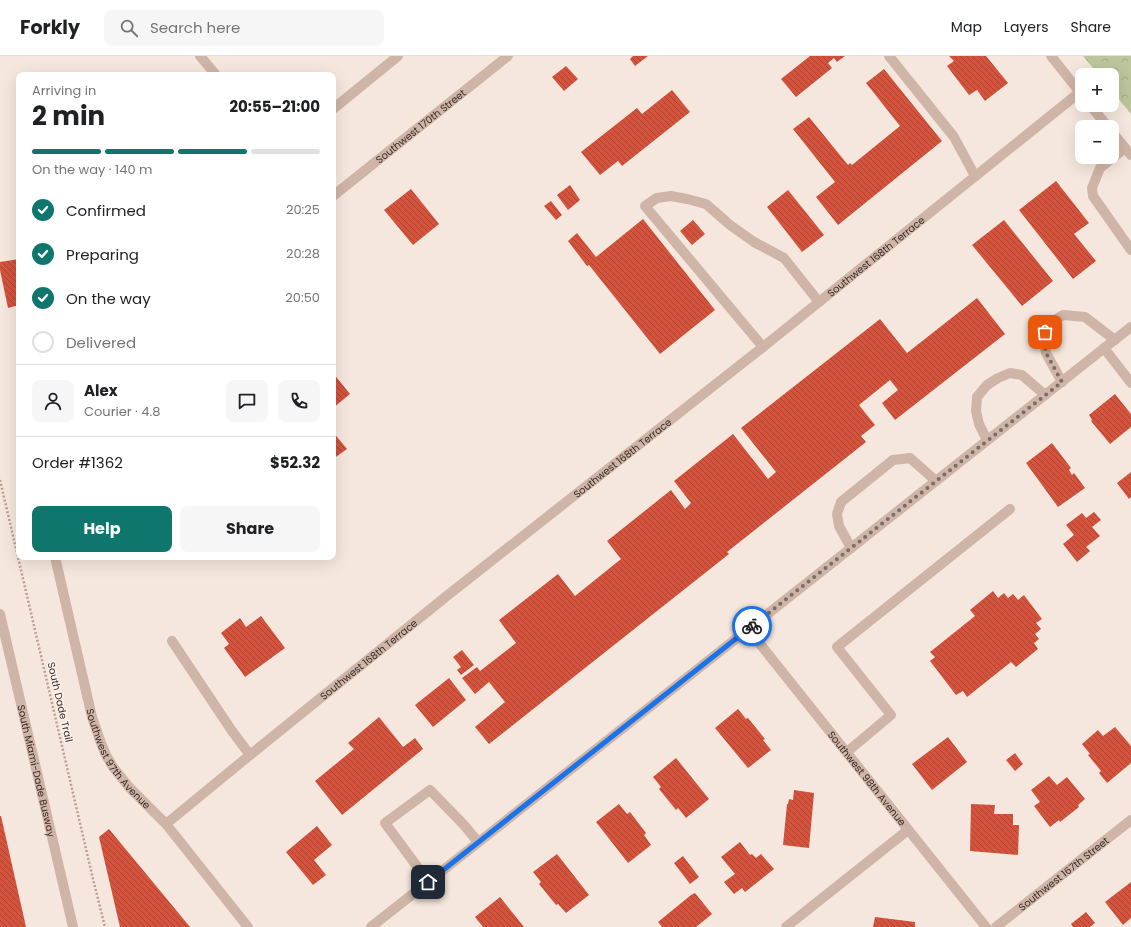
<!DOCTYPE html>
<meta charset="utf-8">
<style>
:root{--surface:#fff;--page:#f6f6f6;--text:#202124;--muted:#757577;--line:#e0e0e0;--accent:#0f766e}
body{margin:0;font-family:Poppins,sans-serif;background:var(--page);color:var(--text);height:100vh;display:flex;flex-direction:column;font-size:15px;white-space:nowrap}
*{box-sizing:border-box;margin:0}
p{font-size:13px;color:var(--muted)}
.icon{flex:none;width:22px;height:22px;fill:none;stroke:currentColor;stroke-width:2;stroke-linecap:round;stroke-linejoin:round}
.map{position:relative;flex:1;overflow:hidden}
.drawer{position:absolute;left:16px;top:16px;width:320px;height:488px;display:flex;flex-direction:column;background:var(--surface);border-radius:8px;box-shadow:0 4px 16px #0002}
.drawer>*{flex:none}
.fabs{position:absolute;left:1075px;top:12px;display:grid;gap:8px}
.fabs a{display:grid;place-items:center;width:44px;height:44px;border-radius:8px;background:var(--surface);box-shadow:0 4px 16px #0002;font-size:20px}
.pin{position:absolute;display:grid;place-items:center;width:34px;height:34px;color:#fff;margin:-17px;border-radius:8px;box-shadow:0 2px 6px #0006}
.courier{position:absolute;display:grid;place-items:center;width:40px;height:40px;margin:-20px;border:3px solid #1a73e8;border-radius:50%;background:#fff;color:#222;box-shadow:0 1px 5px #0007}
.summary em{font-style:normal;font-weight:700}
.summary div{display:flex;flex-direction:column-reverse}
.summary{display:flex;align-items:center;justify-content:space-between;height:68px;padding:0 16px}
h1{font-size:26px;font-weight:700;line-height:30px}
.bar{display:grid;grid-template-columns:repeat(4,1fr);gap:6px 4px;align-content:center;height:48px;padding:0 16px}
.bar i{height:5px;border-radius:3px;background:var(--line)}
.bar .selected{background:var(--accent)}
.bar p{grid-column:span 4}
.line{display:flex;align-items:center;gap:10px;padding:0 16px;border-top:1px solid var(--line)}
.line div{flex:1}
.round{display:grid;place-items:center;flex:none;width:42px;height:42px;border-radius:8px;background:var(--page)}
ol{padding:0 16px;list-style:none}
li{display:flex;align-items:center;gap:12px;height:44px}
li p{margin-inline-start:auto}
li .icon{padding:4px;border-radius:50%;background:var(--accent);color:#fff;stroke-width:4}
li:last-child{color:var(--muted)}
li i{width:22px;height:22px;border:2px solid var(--line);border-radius:50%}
.cta{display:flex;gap:8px;margin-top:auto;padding:8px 16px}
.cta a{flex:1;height:46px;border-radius:8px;background:var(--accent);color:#fff;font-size:16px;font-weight:700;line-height:46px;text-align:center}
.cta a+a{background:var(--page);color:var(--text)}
header{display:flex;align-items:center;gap:24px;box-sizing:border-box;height:56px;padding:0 20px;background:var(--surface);border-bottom:1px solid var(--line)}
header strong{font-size:19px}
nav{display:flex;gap:22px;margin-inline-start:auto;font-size:14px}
.search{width:280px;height:36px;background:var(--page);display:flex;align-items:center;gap:10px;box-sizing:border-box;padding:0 14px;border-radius:8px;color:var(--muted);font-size:15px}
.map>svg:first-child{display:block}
</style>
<header>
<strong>Forkly</strong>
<div class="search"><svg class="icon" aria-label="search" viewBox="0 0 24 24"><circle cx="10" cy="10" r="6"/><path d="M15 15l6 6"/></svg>Search here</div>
<nav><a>Map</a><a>Layers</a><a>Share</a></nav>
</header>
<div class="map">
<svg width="1131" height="871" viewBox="0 0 1131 871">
<defs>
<pattern id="forest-crowns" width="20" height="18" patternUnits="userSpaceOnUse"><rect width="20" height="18" fill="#bcc69b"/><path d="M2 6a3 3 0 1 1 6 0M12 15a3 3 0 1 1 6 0" fill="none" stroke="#a2aa86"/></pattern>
<pattern id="building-back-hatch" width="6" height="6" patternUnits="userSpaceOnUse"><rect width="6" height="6" fill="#d3533d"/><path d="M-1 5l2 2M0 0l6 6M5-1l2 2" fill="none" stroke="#ac4533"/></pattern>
</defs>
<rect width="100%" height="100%" fill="#f5e7dd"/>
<!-- forest -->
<path fill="url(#forest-crowns)" d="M 1083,0 L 1131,0 L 1131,58 L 1112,35 L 1112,19 L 1099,19 Z"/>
<!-- building -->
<g fill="url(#building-back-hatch)">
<path d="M 633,0 L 648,0 L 635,10 L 630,3 Z"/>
<path d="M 810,0 L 845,0 L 837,6 L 834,2 L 828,7 L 832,12 L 796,41 L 781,23 Z"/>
<path d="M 949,0 L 986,0 L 1008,27 L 985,45 L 977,34 L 969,39 L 947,10 L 954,5 Z"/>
<path d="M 566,10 L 578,23 L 564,35 L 552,21 Z"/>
<path d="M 884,13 L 942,85 L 838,169 L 816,141 L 835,126 L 793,73 L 809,61 L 848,109 L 850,107 L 852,109 L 900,70 L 866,27 Z"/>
<path d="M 672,34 L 690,56 L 622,110 L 618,105 L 600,119 L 581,96 L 637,52 L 642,58 Z"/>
<path d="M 1056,125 L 1089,167 L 1074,178 L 1096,205 L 1073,223 L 1019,154 Z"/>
<path d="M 570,129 L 580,144 L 568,154 L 557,139 Z"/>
<path d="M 411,133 L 439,168 L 413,189 L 384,154 Z"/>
<path d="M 788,134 L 824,179 L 802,196 L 767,151 Z"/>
<path d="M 551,145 L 562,159 L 556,164 L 544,150 Z"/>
<path d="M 643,163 L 715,254 L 660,298 L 589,209 L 587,210 L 568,185 L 577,177 L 596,201 Z"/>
<path d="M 693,164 L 705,178 L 692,189 L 680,175 Z"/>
<path d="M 1004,164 L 1053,225 L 1022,250 L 972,189 Z"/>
<path d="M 19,203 L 19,249 L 8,252 L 0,214 L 0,206 Z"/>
<path d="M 977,242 L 1005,278 L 895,364 L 882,347 L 898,334 L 890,324 L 859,349 L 875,369 L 861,380 L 866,386 L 727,496 L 729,498 L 489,688 L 475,671 L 505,646 L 489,626 L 475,638 L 462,622 L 477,611 L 480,615 L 516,587 L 499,564 L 558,518 L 575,540 L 621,503 L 607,485 L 671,434 L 685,453 L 691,447 L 674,425 L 733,378 L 768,423 L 776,416 L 741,372 L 880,263 L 907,297 Z"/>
<path d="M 333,317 L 350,338 L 333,352 Z"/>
<path d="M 1115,338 L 1131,358 L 1131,371 L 1110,388 L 1091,365 L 1092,364 L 1089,359 Z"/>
<path d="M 333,376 L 347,393 L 333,403 Z"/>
<path d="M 1052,387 L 1071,412 L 1069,414 L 1072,419 L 1074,417 L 1085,432 L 1058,451 L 1026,407 Z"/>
<path d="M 1131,416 L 1131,441 L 1129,443 L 1117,427 Z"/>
<path d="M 1094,456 L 1101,464 L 1092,471 L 1100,480 L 1086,491 L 1090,495 L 1077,506 L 1063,488 L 1074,479 L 1066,469 L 1082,457 L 1086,462 Z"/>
<path d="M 993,535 L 998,542 L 1004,537 L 1008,542 L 1013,538 L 1018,544 L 1024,539 L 1042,563 L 1036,567 L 1041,573 L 1035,578 L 1039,583 L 1034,587 L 1038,593 L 1016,611 L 1011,606 L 967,641 L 963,635 L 956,639 L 930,605 L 935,601 L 930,596 L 975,560 L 970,554 Z"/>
<path d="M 261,560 L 285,592 L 245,621 L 224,592 L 229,588 L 221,577 L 240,562 L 246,571 Z"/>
<path d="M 462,594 L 474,609 L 461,619 L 457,614 L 461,611 L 453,601 Z"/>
<path d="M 449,622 L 466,644 L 433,671 L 415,649 Z"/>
<path d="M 738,653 L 746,663 L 748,662 L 765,683 L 763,684 L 771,694 L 748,712 L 715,672 Z"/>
<path d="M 379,661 L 403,691 L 415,682 L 423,693 L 342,759 L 315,725 L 354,693 L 348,687 Z"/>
<path d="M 1115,671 L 1131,690 L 1131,707 L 1107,727 L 1099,717 L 1101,715 L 1088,699 L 1090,698 L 1082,688 L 1098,674 L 1103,680 Z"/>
<path d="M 948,681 L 967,706 L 932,734 L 912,708 Z"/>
<path d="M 1015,697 L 1023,708 L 1015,715 L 1006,704 Z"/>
<path d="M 676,702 L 709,743 L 686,762 L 678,752 L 676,754 L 659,733 L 661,731 L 653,721 Z"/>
<path d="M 1049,720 L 1057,729 L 1067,721 L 1085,743 L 1078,749 L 1079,751 L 1060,766 L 1059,764 L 1050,771 L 1034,750 L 1040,746 L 1031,734 Z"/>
<path d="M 794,734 L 814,737 L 809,792 L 783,789 L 787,748 L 788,748 L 789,743 L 793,744 Z"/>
<path d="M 619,748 L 627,758 L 630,756 L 646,777 L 644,779 L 651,789 L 628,807 L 596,766 Z"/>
<path d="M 971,748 L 995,749 L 994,758 L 1013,758 L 1013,769 L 1019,769 L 1018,799 L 970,795 Z"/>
<path d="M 0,760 L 1,760 L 26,871 L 0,871 Z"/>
<path d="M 317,770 L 332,789 L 314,804 L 326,819 L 313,829 L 286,796 Z"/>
<path d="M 109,773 L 190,871 L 120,871 L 99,781 Z"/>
<path d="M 740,786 L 750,799 L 752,798 L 756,802 L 761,798 L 774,813 L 745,836 L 742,832 L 734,838 L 724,826 L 735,818 L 721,801 Z"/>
<path d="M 557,798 L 589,839 L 566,857 L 558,848 L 556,849 L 539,828 L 541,826 L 533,816 Z"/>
<path d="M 683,800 L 699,821 L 690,828 L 674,807 Z"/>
<path d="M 1131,826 L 1131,862 L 1123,869 L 1105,846 Z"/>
<path d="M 695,837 L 712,858 L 696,871 L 662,871 L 658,866 L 691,839 Z"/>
<path d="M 500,841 L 524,871 L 483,871 L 475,861 Z"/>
<path d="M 1086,856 L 1095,867 L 1090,871 L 1073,871 L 1071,868 Z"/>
<path d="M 875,861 L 915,866 L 915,871 L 873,871 Z"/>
</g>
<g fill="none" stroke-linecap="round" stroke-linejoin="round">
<!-- path -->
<path stroke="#bb9f91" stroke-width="2.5" stroke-dasharray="2 2" stroke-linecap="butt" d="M 0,424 L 93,823 L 105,871"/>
<!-- service -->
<g stroke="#cfb5a7" stroke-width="10">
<path d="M 200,0 L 216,19"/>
<path d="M 889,0 L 954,81 L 975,120"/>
<path d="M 333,53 L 398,0"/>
<path d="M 1125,92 L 1100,112 L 1092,132 L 1093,140 L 1131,194"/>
<path d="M 763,291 L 645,150 L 657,142 L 671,140 L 687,143 L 706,148 L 730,169 L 754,186 L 784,202 L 819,246"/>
<path d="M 1104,292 L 1131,327"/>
<path d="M 1062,326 L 1046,297 L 1044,285 L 1045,276 L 1053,265 L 1063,259 L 1085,261 L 1115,284"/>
<path d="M 987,384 L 979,368 L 976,355 L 977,341 L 987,329 L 998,322 L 1010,317 L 1022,319 L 1045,339"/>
<path d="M 851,492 L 839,470 L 837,458 L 841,446 L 893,404 L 910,402 L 936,425"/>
<path id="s1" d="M 0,558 L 73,871"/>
<path d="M 172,585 L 232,675 L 250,699"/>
<path d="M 847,696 L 891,659 L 837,591 L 1010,453"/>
<path d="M 428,826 L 416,809 L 385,767 L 430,734 L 464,769 L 478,786"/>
</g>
<!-- minor -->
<g stroke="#cfb5a7" stroke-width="10">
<path id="s2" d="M 333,140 L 508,0"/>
<path id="s3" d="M 55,501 L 92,661 L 101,687 L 106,699 L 113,711 L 129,731 L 166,768 L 248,871"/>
<path id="s4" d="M 748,573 L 986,871"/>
<path id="s5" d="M 166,768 L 250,699 L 448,539 L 763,291 L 1080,36"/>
<path d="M 786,871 L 908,774"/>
<path id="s6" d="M 996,871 L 1131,764"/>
</g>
<!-- tertiary -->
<g stroke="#cfb5a7" stroke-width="10">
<path d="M 1051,0 L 1082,39"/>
<path d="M 1090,49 L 1108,71"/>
<path d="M 1112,76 L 1131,99"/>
<path d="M 371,871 L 1131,271"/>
</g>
</g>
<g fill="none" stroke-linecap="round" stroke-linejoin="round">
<!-- done -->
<path stroke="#7b6d67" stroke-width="4" stroke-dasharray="0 7.2" d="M 752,570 L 1062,326 L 1046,297 L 1044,285 L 1045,276"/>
<!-- route -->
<path stroke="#1a73e8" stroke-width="5" d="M 428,826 L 752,570"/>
</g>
<g text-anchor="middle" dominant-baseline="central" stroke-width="3" stroke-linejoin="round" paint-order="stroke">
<!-- street labels -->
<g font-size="10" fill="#3a2c28" stroke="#fcf2ea">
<text stroke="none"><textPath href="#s2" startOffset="112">Southwest 170th Street</textPath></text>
<text stroke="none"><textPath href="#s5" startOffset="909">Southwest 168th Terrace</textPath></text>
<text stroke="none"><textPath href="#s5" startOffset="585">Southwest 168th Terrace</textPath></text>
<text stroke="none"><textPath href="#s5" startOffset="261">Southwest 168th Terrace</textPath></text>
<text transform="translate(60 646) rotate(77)">South Dade Trail</text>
<text stroke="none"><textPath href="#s3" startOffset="214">Southwest 97th Avenue</textPath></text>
<text stroke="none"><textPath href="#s1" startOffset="161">South Miami-Dade Busway</textPath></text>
<text stroke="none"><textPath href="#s4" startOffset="191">Southwest 98th Avenue</textPath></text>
<text stroke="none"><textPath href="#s6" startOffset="86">Southwest 167th Street</textPath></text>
</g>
</g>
</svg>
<div class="fabs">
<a>+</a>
<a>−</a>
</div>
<div class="pin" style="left:1045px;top:276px;background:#ea580c"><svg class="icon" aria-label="bag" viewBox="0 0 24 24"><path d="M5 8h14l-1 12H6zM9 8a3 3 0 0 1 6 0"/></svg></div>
<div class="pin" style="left:428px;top:826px;background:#1f2937"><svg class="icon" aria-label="home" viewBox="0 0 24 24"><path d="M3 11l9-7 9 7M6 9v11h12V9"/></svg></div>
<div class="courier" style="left:752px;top:570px"><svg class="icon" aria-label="bike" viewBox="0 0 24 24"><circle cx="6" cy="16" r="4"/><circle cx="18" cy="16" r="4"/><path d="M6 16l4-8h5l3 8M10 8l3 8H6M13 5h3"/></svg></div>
<section class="drawer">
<div class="summary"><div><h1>2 min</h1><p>Arriving in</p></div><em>20:55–21:00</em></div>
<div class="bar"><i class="selected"></i><i class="selected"></i><i class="selected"></i><i></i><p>On the way · 140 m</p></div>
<ol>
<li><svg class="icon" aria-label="check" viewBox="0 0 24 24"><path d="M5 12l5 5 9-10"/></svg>Confirmed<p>20:25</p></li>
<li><svg class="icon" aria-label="check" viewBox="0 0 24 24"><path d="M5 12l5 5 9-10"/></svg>Preparing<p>20:28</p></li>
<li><svg class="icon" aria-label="check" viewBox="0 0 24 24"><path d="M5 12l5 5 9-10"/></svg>On the way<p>20:50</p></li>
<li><i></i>Delivered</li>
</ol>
<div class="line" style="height:72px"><a class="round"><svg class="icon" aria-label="person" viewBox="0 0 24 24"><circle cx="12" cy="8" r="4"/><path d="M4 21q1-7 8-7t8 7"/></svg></a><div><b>Alex</b><p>Courier · 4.8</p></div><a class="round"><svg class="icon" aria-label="chat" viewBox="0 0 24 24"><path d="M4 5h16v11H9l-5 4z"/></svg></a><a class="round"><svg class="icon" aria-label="phone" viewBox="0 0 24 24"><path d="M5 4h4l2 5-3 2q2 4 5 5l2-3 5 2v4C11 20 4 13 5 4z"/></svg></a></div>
<div class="line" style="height:52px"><div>Order #1362</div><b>$52.32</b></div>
<div class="cta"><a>Help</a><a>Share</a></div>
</section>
</div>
